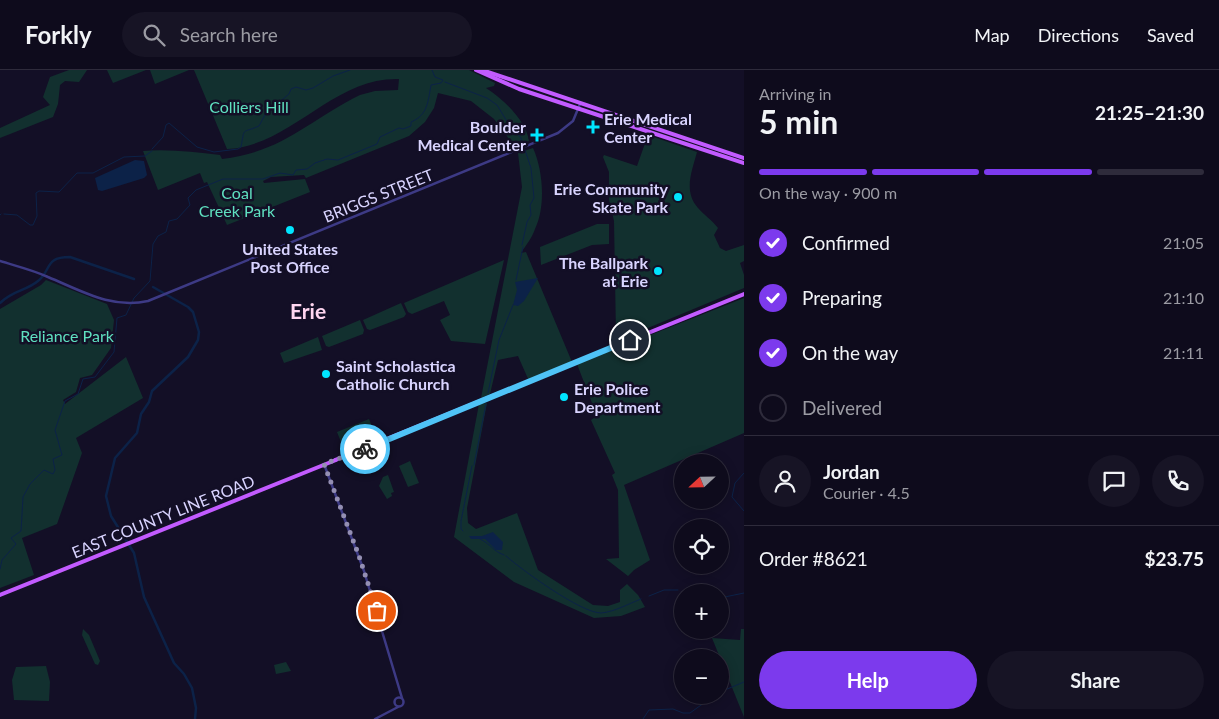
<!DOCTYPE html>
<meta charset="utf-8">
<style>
:root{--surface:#0e0b1c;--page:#171425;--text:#f1f3f6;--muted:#9b9ba3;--line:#2e2b3b;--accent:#7c3aed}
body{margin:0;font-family:Lato,sans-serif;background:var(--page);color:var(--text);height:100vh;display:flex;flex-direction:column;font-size:19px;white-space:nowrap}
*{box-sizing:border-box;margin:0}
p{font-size:16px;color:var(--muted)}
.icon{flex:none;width:28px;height:28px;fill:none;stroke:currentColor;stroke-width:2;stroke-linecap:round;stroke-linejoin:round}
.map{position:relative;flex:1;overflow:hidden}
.panel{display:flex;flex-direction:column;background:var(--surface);width:475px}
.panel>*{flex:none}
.needle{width:32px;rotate:248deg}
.tools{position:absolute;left:674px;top:384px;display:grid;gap:10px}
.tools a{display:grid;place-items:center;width:55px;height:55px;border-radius:50%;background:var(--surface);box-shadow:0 2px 12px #0003,0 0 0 1px var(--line);font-size:25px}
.pin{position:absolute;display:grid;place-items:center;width:42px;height:42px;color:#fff;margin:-21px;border:2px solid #fff;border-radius:50%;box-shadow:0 1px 5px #0007}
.courier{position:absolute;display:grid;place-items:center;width:50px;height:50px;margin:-25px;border:4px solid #4fc3f7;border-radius:50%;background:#fff;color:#222;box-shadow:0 1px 6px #0007}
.headline em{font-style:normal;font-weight:700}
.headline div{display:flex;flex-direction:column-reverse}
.headline{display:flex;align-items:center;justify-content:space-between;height:85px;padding:0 15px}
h1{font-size:32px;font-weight:700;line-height:38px}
.bar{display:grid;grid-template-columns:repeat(4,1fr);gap:8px 5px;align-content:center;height:60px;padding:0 15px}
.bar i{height:6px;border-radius:4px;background:var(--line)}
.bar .current{background:var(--accent)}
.bar p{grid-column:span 4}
.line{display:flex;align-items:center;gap:12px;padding:0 15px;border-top:1px solid var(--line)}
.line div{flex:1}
.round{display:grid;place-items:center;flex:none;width:52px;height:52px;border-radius:26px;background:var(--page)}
ol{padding:0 15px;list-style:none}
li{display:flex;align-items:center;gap:15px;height:55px}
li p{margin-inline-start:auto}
li .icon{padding:5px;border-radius:50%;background:var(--accent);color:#fff;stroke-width:4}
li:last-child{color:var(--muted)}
li i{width:28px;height:28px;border:2px solid var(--line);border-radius:50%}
.button{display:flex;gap:10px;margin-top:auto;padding:10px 15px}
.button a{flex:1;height:58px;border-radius:30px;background:var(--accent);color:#fff;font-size:20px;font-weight:700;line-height:58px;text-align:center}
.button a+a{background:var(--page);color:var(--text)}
header{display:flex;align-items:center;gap:30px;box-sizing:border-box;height:70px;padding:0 25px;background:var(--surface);border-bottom:1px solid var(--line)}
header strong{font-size:24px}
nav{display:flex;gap:28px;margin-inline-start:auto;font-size:18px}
.search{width:350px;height:45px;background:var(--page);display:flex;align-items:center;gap:12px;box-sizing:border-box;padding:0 18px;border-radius:28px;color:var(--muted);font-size:19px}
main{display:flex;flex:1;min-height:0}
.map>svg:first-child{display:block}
</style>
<header>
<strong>Forkly</strong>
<div class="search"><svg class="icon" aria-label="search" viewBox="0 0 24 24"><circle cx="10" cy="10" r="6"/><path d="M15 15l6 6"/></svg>Search here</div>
<nav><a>Map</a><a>Directions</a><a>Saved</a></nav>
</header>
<main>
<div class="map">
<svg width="744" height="649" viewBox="0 0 744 649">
<rect width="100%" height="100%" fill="#130f26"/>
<!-- green -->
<g fill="#12302f">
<path d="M 69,0 L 87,0 L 79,12 L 65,11 L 60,15 L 58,34 L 53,47 L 0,68 L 0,58 L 50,35 L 43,27 L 50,7 Z"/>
<path d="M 107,0 L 146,0 L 113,13 Z"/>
<path d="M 150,0 L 189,0 L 155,14 Z"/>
<path d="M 194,0 L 469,0 L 495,13 L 494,16 L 486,18 C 503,29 526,50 529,71 L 515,77 L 494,49 L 471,31 L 438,23 L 434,38 L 425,52 L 409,66 L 306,108 L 304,105 L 271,107 L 263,111 L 264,113 L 305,109 L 310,122 L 227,155 L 207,112 L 204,113 L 200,103 L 158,120 L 143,81 C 168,79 195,82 220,85 L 222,89 C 283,82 309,50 360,25 L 375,21 L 398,20 L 399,9 C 333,7 291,76 227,79 Z"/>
<path d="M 648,65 L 697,82 C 692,101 683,121 698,138 C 704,145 712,150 718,158 L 714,165 L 720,178 L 726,181 L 744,175 L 744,191 L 740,193 L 744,205 L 744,218 L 619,270 L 616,265 L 614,151 L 609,130 L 609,102 L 603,87 L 604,85 L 637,96 Z"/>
<path d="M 533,78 C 543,100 546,136 535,159 C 532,168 526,175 521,183 L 526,182 L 572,292 L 529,311 L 518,286 L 498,290 L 490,324 L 481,328 L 522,117 L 518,83 Z"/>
<path d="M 597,154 L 609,154 L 609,174 L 592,175 L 541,195 L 540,177 Z"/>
<path d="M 504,190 L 485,274 L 451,271 L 440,250 L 450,245 L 444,231 L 412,244 L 408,242 L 404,233 Z"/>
<path d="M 46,210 L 107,234 L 114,250 L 111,278 L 92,305 L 80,308 L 76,322 L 63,330 L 65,334 L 126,287 L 143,328 L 76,368 L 82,383 L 57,454 L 22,468 L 34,505 L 0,518 L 0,239 L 41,215 Z"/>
<path d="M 744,228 L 744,363 L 624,415 L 650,490 L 634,500 L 628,506 L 606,489 L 619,488 L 618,420 L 612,405 L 615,403 L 591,350 L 597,346 L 577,294 Z"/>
<path d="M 401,233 L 406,244 L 404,247 L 370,260 L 367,259 L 363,250 Z"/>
<path d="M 360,250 L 364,260 L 363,264 L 329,277 L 326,276 L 322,266 Z"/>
<path d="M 318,267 L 322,280 L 284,293 L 280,283 Z"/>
<path d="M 487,333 L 467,438 L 468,453 L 476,459 L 517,443 L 538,500 L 593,535 L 608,536 L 620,532 L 620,520 L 627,514 L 638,525 L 645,537 L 621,546 L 594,548 L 514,512 L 454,467 L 479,334 Z"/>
<path d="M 369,349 L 375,364 L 343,377 L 337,362 Z"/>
<path d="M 410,391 L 419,413 L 408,417 L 399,396 Z"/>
<path d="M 388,405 L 394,422 L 391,423 L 392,426 L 387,429 L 379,416 L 383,407 Z"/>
<path d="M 83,559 L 89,565 L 100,591 L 98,595 L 95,594 L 82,565 Z"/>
<path d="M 741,559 L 744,559 L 744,647 L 712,568 L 740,570 Z"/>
<path d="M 286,592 L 291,601 L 276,604 L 274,595 Z"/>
<path d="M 46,596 L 50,612 L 49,631 L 14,630 L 12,610 L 16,597 Z"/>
</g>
<!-- water -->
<g fill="#0c2248">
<path d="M 135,90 L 144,91 L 147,105 L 144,108 L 102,121 L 98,120 L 95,108 Z"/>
<path d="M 538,208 L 524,231 L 518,236 L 513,235 L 517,220 L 515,212 Z"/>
<path d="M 493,462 L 503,472 L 502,480 L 496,480 L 485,469 L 471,469 L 469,466 L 482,466 Z"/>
</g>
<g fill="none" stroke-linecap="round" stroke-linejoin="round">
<!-- stream -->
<g stroke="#0c2248" stroke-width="1">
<path d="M 445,12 L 487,28 L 497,35 L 508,53 L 521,68 L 531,98 L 534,128 L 530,135 L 531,145 L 527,152 L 522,175"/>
<path d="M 152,79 L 163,67 L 166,55 L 169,53 L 197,77 L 214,82 L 238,79 L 241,77 C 245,56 241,64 259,56 L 266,43 L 289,24 L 291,19 L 296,17 L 306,20 L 313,18 L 333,6 L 350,0"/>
<path d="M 4,144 L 17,145 L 30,155 L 33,155 L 37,146 L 36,123 L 39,121 L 59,122 L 77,103 L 93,103 L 124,87 L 145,86 L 152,81"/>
<path d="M 0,145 L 1,144"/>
<path d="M 516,210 L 523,177"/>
<path d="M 488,323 L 499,270 L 513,235"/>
<path d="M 474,395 L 486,334"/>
<path d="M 744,403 L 735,413 L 732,427 L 744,441"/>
<path d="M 463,461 L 461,459 L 461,451 L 472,396"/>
<path d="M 480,469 C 491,474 491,480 504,485"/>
<path d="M 506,486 C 522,500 581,543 601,543 C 614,542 628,534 641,529"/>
<path d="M 0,499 L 2,490 L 16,474 L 11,468 L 21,461 L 23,427 L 30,414 L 44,400 L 53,404 L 55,400 L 53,389 L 62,385 L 55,360 L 65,331 L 78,324 L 83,309 L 95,307 L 114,282 L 117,248 L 126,245 L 134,228 L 150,211 L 153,174 L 158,166 L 166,162 L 169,151 L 177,149 L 190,135 L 188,128 L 196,120 L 223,109 L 263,109 L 280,103 L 293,105 L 296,100 L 307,99 L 315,93 L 327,89 L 338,90 L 377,74 L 380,67 L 399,58 L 403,59 L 411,56 L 411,52 C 428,45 428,31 431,15 L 441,13 L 443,10 L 435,7 L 432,0"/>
<path d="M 649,526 L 664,520 L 678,520"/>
<path d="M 720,528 L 744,523"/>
<path d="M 720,622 L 744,612"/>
<path d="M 643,649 L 649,640 L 673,639 L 683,643 L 690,643 L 715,625"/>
</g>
<!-- canal -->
<g stroke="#0c2248" stroke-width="2.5">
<path d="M 153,217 L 188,237 L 193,242 L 199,262 L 198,270 L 188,287 L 152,321 L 149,332 L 141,344 L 137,363 L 115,388 L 106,426 L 111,446 L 134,483 L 144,527 L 174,593 L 184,604 L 192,618 L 196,638 L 195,649"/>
<path d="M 0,233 C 13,220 26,221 38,211 C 52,200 44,187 70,187 L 134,209"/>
</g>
<!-- minor -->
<g stroke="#3d3a85" stroke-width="2.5">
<path d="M 0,191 C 16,196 33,200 48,207 C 82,221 111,239 148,231 L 558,63 L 573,51 L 580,34"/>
<path d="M 324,394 L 364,501 L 402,628"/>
<circle cx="399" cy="632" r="4.5"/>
<path d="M 375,649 L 398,637"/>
</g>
<!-- major -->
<g stroke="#c25bff" stroke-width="4">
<path d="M 476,0 L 519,19 L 744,93"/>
<path d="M 482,0 L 744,88"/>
<path d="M 335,390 L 744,224"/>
<path d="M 0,525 L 336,390"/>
</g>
</g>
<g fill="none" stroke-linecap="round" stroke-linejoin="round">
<!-- done -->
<path stroke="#948fb3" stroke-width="5" stroke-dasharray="0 9" d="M 365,379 L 324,394 L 359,486 L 377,541"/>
<!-- route -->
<path stroke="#4fc3f7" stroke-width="6" d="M 365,379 L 630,270"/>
</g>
<!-- markers -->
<g fill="#00e5ff" stroke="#130f26" stroke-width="2">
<path d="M590.5 49.5h5v5h5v5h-5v5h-5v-5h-5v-5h5z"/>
<path d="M534.5 57.5h5v5h5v5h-5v5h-5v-5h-5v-5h5z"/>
<circle cx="678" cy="127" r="5"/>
<circle cx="290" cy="160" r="5"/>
<circle cx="658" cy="201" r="5"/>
<circle cx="326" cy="304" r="5"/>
<circle cx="564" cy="327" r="5"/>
</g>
<g text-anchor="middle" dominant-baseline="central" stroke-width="5" stroke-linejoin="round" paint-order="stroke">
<!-- park labels -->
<g font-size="16" fill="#5fe0c0" stroke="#130f26">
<text x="249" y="36">Colliers Hill</text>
<text x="237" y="122">Coal<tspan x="237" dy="18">Creek Park</tspan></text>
<text x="67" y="265">Reliance Park</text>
</g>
<!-- poi labels -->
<g font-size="16" font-weight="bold" fill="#d9d4ff" stroke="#130f26" text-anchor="start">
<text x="604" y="48">Erie Medical<tspan x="604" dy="18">Center</tspan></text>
<text x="526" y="56" text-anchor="end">Boulder<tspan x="526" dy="18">Medical Center</tspan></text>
<text x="668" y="118" text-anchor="end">Erie Community<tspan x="668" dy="18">Skate Park</tspan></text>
<text x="290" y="178" text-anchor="middle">United States<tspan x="290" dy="18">Post Office</tspan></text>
<text x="648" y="192" text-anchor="end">The Ballpark<tspan x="648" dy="18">at Erie</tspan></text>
<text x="336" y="295">Saint Scholastica<tspan x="336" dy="18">Catholic Church</tspan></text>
<text x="574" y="318">Erie Police<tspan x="574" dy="18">Department</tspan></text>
</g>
<!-- street labels -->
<g font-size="16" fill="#d9d4ff" stroke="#130f26">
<text transform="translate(378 125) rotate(-22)">BRIGGS STREET</text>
<text transform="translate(163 446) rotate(-22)">EAST COUNTY LINE ROAD</text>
</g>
<!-- district labels -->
<g font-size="21" font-weight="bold" fill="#ffd6f0" stroke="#130f26">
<text x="308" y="240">Erie</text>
</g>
</g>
</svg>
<div class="tools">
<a><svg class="needle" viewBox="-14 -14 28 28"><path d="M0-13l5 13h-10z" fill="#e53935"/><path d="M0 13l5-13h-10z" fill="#9b9ba3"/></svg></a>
<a><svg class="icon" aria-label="locate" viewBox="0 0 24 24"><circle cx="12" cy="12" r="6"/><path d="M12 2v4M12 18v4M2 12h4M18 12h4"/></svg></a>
<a>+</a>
<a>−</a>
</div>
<div class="pin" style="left:377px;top:541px;background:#ea580c"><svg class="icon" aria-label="bag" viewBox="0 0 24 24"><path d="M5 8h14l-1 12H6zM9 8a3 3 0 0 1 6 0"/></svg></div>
<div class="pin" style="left:630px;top:270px;background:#1f2937"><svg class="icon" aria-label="home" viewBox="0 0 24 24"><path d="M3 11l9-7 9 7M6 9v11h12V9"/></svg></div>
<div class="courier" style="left:365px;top:379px"><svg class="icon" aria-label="bike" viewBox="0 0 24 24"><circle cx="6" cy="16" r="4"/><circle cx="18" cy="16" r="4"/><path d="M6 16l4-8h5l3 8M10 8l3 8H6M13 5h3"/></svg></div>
</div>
<section class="panel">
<div class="headline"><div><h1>5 min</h1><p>Arriving in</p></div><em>21:25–21:30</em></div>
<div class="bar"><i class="current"></i><i class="current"></i><i class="current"></i><i></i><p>On the way · 900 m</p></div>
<ol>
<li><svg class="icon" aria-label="check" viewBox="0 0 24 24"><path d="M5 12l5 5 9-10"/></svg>Confirmed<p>21:05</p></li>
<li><svg class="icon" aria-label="check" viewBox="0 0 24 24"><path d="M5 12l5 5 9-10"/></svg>Preparing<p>21:10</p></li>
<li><svg class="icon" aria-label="check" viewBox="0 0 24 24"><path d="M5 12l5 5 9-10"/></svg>On the way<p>21:11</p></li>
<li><i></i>Delivered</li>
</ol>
<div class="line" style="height:90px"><a class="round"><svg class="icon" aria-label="person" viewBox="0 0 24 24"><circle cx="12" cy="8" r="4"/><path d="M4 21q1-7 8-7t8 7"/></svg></a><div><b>Jordan</b><p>Courier · 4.5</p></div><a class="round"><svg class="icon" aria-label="chat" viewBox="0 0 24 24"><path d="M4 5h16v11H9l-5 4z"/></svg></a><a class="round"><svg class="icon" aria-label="phone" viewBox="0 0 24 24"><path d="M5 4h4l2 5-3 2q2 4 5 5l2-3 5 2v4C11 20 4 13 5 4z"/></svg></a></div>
<div class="line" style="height:65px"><div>Order #8621</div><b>$23.75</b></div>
<div class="button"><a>Help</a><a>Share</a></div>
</section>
</main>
